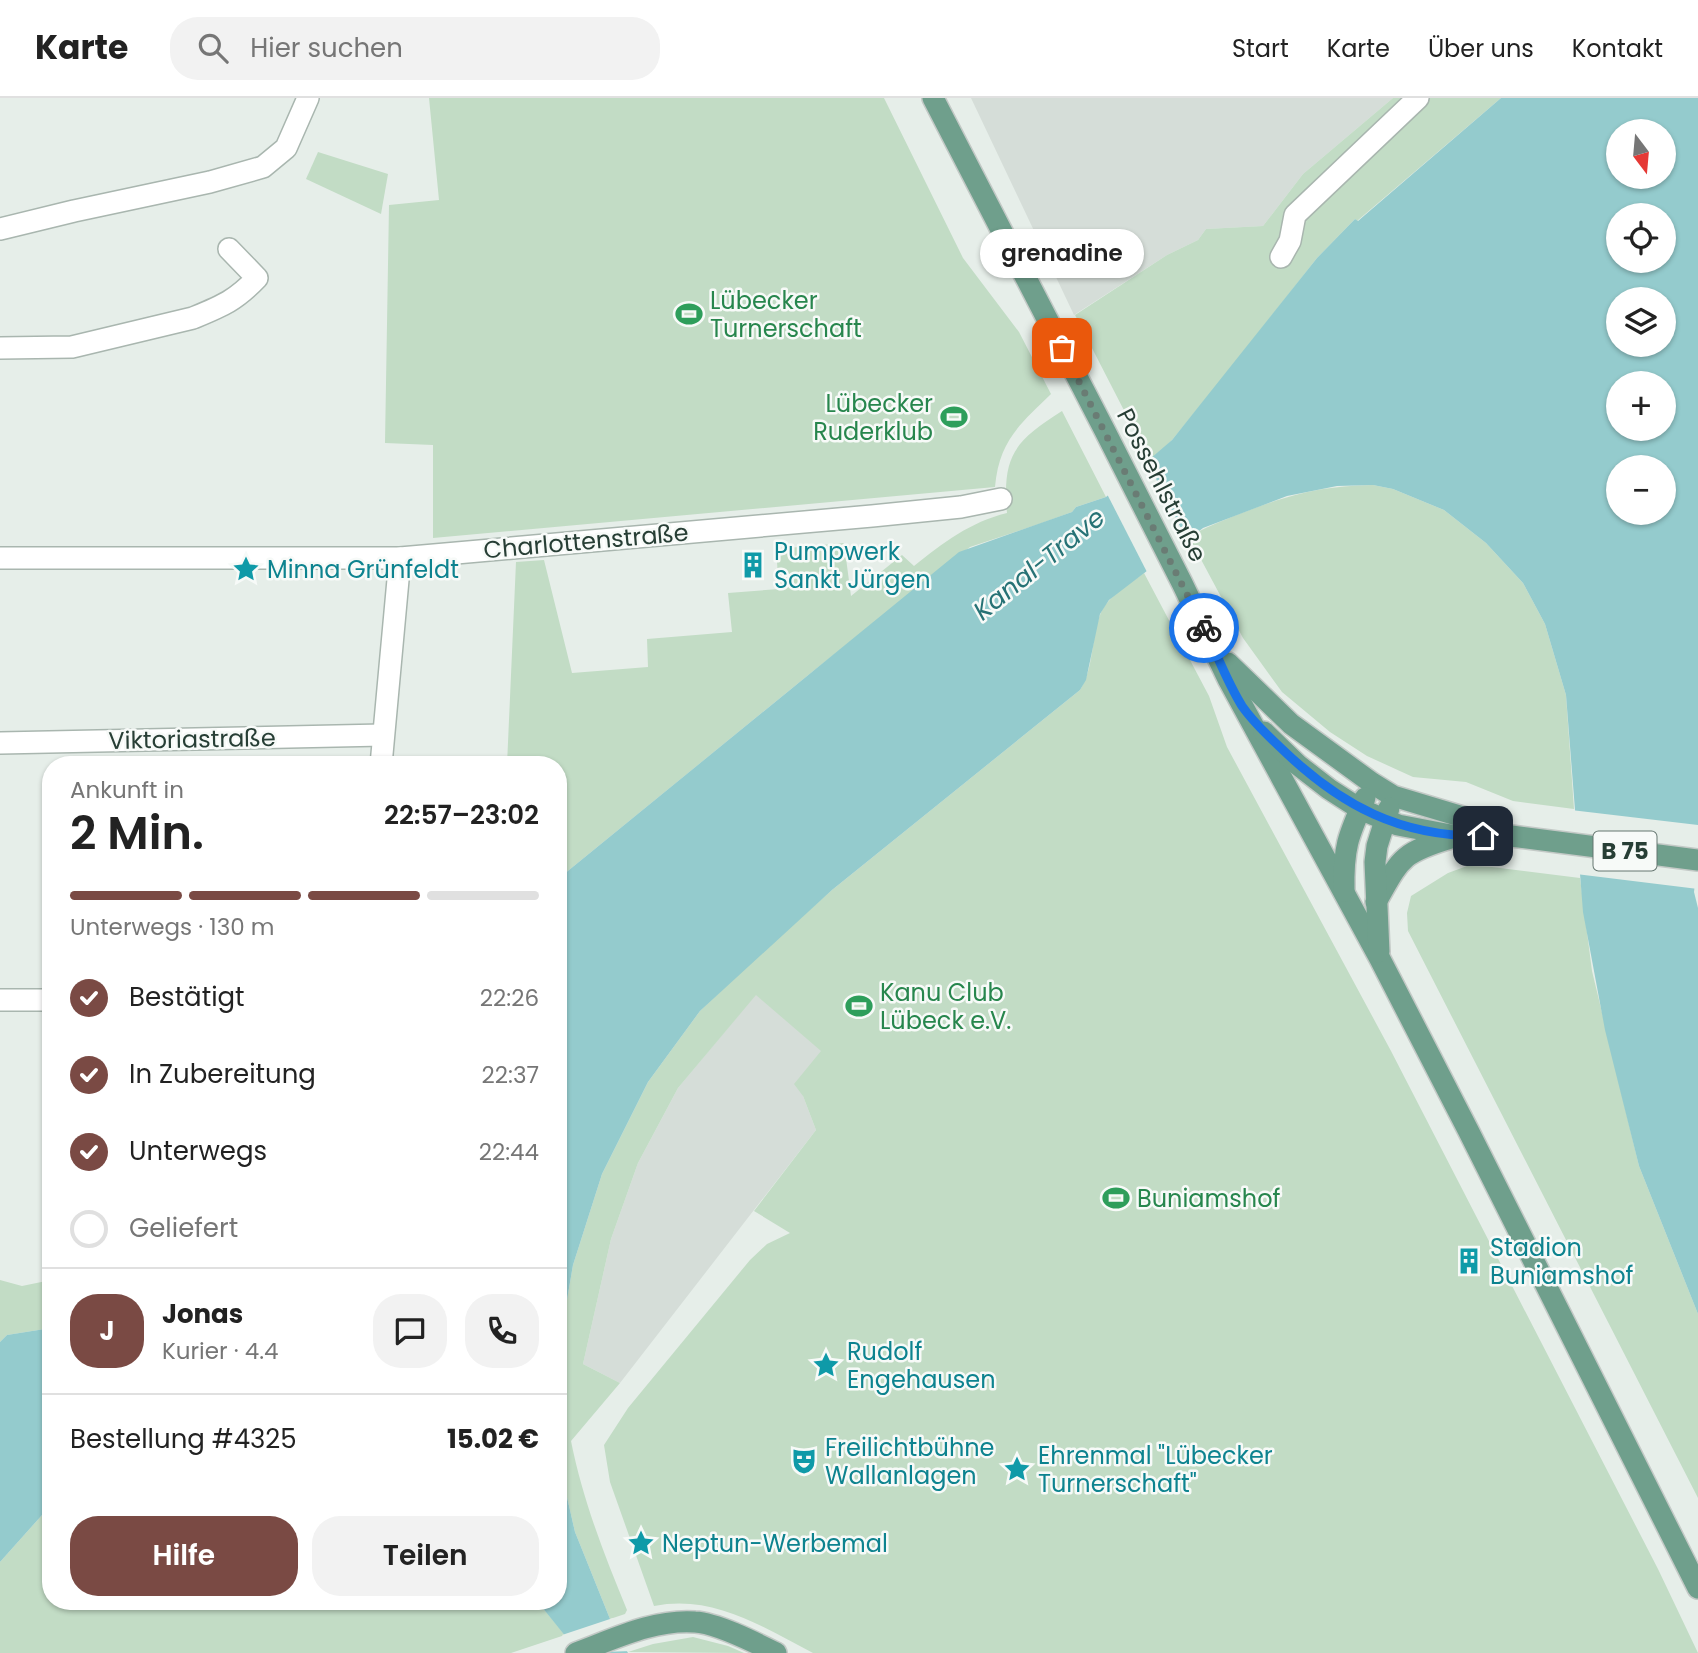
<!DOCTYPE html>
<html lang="de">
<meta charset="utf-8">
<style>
:root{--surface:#fff;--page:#f2f2f2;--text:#222;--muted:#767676;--line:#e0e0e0;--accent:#7a4a44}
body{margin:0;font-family:Poppins,sans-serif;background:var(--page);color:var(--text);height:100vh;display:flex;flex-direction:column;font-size:26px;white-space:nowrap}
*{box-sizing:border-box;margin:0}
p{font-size:23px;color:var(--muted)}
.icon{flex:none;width:38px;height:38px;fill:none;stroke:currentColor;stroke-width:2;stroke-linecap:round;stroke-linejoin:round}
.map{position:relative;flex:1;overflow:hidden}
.side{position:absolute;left:42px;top:658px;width:525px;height:854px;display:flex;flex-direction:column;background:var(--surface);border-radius:28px;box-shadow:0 2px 5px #0004}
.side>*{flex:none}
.needle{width:46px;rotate:164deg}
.buttons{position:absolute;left:1606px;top:21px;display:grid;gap:14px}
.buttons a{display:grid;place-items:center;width:70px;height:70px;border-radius:50%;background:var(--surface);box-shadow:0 2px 5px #0004;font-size:35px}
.pin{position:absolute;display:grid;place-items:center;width:60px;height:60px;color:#fff;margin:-30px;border-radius:14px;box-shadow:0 4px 10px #0006}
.courier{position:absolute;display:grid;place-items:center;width:70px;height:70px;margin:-35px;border:5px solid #1a73e8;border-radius:50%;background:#fff;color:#222;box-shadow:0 2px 9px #0007}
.bubble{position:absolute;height:49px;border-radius:24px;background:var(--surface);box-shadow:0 2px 5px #0004;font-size:23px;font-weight:600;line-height:49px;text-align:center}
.summary em{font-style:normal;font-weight:600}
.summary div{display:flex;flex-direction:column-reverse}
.summary{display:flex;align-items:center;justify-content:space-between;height:119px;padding:0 28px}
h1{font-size:46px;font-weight:600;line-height:52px}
.bar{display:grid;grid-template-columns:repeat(4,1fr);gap:10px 7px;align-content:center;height:84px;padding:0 28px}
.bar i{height:9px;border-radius:5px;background:var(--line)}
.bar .current{background:var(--accent)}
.bar p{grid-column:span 4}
.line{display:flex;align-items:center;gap:18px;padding:0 28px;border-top:2px solid var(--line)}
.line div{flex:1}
.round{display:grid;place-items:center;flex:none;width:74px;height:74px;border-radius:28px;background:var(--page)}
ol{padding:0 28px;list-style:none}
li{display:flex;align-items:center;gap:21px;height:77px}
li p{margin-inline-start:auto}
li .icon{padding:7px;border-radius:50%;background:var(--accent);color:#fff;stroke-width:4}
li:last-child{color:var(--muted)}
li i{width:38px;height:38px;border:4px solid var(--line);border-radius:50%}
.action{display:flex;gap:14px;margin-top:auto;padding:14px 28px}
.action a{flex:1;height:80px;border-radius:28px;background:var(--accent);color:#fff;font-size:28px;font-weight:600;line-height:80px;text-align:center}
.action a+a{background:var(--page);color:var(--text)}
header{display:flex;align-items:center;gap:42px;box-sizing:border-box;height:98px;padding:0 35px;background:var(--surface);border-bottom:2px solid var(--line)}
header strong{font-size:33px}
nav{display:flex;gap:38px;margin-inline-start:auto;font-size:24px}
.search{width:490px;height:63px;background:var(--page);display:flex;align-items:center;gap:18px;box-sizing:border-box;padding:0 24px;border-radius:28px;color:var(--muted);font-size:26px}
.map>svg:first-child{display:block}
</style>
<header>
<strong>Karte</strong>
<div class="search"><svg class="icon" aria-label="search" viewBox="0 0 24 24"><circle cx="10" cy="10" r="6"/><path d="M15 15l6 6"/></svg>Hier suchen</div>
<nav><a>Start</a><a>Karte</a><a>Über uns</a><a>Kontakt</a></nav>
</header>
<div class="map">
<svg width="1698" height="1555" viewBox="0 0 1698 1555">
<rect width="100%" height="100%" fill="#e6eee9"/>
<!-- built -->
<g fill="#d5ddd8">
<path d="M 971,0 L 1393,0 L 1303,76 L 1263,128 L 1206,131 L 1198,142 L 1167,157 L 1074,217 Z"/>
<path d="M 756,896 L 822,953 L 803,998 L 816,1032 L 620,1285 L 583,1266 L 611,1141 L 638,1065 L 678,990 Z"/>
</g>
<!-- green -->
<g fill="#c2dcc5">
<path d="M 429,0 L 884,0 L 963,160 L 1019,234 L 1051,296 C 1020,326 999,343 995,389 L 433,440 L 433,347 L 385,345 L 389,107 L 439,102 Z"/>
<path d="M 1393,0 L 1501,0 L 1357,123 L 1355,121 L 1317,160 L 1221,282 L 1172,342 L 1150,363 L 1075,217 L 1167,157 L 1198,142 L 1206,131 L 1263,128 L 1303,76 Z"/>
<path d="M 318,54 L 388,76 L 381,116 L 306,81 Z"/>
<path d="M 1062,313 L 1106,399 L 1076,409 L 1072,414 L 1039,426 L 970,449 L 812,574 L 558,781 L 558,667 L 507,667 L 516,464 L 544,462 L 572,575 L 648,569 L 647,541 L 732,534 L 728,495 L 779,491 L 776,451 L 844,445 L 851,498 L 902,457 L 914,468 C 943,445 970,424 1007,415 C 1002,357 1015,343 1062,313 Z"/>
<path d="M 1373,387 L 1393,391 L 1444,412 L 1486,445 L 1523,485 L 1545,526 L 1566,597 L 1574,711 L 1513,703 L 1466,684 L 1413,679 L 1367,658 L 1330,634 L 1282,594 L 1243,540 L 1189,439 C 1205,429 1222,423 1239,416 C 1288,397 1320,388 1373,387 Z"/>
<path d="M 1144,475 L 1209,598 L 1227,649 L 1391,953 L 1658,1471 L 1698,1555 L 813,1555 C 763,1529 713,1496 654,1508 L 610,1384 L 604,1347 L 628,1310 L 750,1162 L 767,1146 L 790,1135 L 754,1113 L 816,1032 L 803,998 L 794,986 L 821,953 L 756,897 L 678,990 L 638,1065 L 611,1141 L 583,1266 L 620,1285 L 571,1343 C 583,1403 604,1456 627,1512 L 625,1516 L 610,1521 L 575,1434 L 558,1360 L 558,1254 L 573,1167 L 602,1076 L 648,984 L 700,913 L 760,856 L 832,792 L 1080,592 C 1094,570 1091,541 1100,517 C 1107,498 1130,486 1144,475 Z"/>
<path d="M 1467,768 L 1492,769 L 1580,780 L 1592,873 L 1639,1068 L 1698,1216 L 1698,1400 L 1408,833 L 1407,815 L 1411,798 L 1448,775 Z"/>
<path d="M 0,1182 L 22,1188 L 51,1182 L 51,1230 L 7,1237 L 0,1244 Z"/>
<path d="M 51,1407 L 51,1503 L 537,1503 L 565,1537 L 511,1555 L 0,1555 L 0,1464 Z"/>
<path d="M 693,1539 L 728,1548 L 744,1555 L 628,1554 L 653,1546 Z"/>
</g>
<!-- water -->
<g fill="#94cbcd" fill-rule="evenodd">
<path d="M 1501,0 L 1698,0 L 1698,760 L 1694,794 L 1698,810 L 1698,1216 L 1639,1068 L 1605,932 L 1583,814 L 1566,597 L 1545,526 L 1523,485 L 1486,445 L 1444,412 L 1393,391 L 1373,387 L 1337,388 L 1287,398 L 1203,430 L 1109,502 L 1100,516 L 1086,582 L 1080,592 L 832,792 L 700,913 L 648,984 L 602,1076 L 573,1167 L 558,1254 L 558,781 L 959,454 L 1072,414 L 1076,409 L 1106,399 L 1172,342 L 1317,160 L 1355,121 L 1358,123 ZM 1619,33 L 1664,33 L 1664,79 L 1619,79 ZM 1619,117 L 1664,117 L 1664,163 L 1619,163 ZM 1619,201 L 1664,201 L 1664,247 L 1619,247 ZM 1619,285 L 1664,285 L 1664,331 L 1619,331 ZM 1619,369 L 1664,369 L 1664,415 L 1619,415 Z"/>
<path d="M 51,1230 L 51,1407 L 0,1464 L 0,1244 L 7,1237 Z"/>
<path d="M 558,1360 L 575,1434 L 610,1521 L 628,1555 L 579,1555 L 537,1503 L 558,1503 Z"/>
</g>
<!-- pier -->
<g fill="#e6eee9">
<path d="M 1146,361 L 1188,444 L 1148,476 L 1106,394 Z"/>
<path d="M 1571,712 L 1698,727 L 1698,791 L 1576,776 Z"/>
<path d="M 613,1520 L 631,1553 L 575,1555 L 562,1537 Z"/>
</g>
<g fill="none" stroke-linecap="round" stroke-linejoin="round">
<!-- minor casing -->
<g stroke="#a9b6af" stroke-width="24">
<g id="minor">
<path d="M 0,131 L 74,113 L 210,84 L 263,69 L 286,50 L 308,0"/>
<path d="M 1281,159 L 1290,143 L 1295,117 L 1418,0"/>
<path d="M 0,250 L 72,249 L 193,220 C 222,208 235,203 257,180 L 229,151"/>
<path d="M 0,460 L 400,460 L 872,418 L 961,409 L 1001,401"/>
<path d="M 0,645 L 383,637"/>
<path d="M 381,667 L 400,460"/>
<path d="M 0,902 L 51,902"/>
</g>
</g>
<!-- major casing -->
<g stroke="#c3c9c6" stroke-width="24">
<g id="major">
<path d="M 933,0 L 1105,333 L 1182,485 L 1228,581 L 1380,861 L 1468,1032 L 1698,1490"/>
<path d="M 1228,565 L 1291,626 L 1372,685 L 1393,698 L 1463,719 L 1499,733"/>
<path d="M 1264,634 L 1298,667 L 1329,691 L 1360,711 L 1398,727 L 1456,738 L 1511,738 L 1698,762"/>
<path d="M 1344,793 C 1343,750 1348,738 1365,700"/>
<path d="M 1376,804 C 1401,760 1401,755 1451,740"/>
<path d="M 1379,854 L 1375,764 L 1377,748 L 1389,710"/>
<path d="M 576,1555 C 614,1541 654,1521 695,1524 C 717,1525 756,1545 776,1555"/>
</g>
</g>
<!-- minor -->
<use href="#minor" stroke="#fff" stroke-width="21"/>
<!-- major -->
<use href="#major" stroke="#6f9f8c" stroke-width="21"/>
</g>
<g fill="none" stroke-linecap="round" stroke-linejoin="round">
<!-- done -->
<path stroke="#6a7c74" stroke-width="7" stroke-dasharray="0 12.6" d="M 1062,250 L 1204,530"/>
<!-- route -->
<path stroke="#1a73e8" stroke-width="9" d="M 1204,530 C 1217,556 1227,584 1242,608 C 1253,624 1268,638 1282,651 C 1341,708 1401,739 1483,738"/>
</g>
<!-- icons -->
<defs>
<g id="stadium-bare" transform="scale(2.1)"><path d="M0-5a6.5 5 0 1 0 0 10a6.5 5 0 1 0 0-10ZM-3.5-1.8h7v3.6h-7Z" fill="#2e9e5b" stroke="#f7faf8" stroke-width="2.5" paint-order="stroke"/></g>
<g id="building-bare" transform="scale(2.1)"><path d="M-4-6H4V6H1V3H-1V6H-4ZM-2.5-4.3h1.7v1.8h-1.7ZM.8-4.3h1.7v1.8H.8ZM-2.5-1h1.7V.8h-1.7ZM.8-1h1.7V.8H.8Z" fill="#0f9aa8" stroke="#f7faf8" stroke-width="2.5" paint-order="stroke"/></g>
<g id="sight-bare" transform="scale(2.1)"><path d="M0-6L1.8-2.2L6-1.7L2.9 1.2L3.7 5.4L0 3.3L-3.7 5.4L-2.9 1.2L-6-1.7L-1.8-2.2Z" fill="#0f9aa8" stroke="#f7faf8" stroke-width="2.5" paint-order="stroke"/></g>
<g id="theatre-bare" transform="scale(2.1)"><path d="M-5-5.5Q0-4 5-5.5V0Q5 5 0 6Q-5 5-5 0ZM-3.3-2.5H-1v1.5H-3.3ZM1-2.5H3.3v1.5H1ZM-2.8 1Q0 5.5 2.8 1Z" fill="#0f9aa8" stroke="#f7faf8" stroke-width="2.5" paint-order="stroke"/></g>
</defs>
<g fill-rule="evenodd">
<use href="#stadium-bare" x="689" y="216"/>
<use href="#stadium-bare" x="954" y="319"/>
<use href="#building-bare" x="753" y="467"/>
<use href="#sight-bare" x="246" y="471"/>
<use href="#stadium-bare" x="859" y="908"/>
<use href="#stadium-bare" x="1116" y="1100"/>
<use href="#building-bare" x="1469" y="1163"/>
<use href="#sight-bare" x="826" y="1267"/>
<use href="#theatre-bare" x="804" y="1363"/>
<use href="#sight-bare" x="1017" y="1371"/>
<use href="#sight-bare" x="641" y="1445"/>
</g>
<g text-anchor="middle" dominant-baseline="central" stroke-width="5" stroke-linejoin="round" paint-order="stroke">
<!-- shield labels -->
<rect fill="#f7faf8" stroke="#657670" stroke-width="2" x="1593.5" y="733.5" width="63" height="39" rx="5"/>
<g font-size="23" font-weight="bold" fill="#273e35">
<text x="1625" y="753">B 75</text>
</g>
<!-- leisure labels -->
<g font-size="24" fill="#27864d" stroke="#f7faf8" text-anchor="start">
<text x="710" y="202">Lübecker<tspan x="710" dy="28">Turnerschaft</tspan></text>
<text x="933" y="305" text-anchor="end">Lübecker<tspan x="933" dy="28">Ruderklub</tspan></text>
<text x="880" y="894">Kanu Club<tspan x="880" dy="28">Lübeck e.V.</tspan></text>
<text x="1137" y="1100">Buniamshof</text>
</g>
<!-- street labels -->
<g font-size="24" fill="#273e35" stroke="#f7faf8">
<text transform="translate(1162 387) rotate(63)">Possehlstraße</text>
<text transform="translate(586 443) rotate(-5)">Charlottenstraße</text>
<text transform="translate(192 641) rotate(-1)">Viktoriastraße</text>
</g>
<!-- culture labels -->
<g font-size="24" fill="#0d838f" stroke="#f7faf8" text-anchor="start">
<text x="774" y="453">Pumpwerk<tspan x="774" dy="28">Sankt Jürgen</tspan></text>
<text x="267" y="471">Minna Grünfeldt</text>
<text x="1490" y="1149">Stadion<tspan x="1490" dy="28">Buniamshof</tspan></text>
<text x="847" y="1253">Rudolf<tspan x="847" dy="28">Engehausen</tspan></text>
<text x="825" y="1349">Freilichtbühne<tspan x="825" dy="28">Wallanlagen</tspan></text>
<text x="1038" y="1357">Ehrenmal "Lübecker<tspan x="1038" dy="28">Turnerschaft"</tspan></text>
<text x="662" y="1445">Neptun-Werbemal</text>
</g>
<!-- water labels -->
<g font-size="26" font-style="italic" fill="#267275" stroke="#f7faf8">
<text transform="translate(1039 466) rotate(-39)">Kanal-Trave</text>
</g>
</g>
</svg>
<div class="buttons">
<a><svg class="needle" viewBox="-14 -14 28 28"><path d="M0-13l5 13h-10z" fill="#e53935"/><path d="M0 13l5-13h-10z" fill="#767676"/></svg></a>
<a><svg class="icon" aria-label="locate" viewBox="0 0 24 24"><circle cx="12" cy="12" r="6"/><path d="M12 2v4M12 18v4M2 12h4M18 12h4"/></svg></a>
<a><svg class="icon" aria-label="layers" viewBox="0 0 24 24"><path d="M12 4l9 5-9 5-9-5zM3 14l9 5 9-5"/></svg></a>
<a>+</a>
<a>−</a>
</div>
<div class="pin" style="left:1062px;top:250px;background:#ea580c"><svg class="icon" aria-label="bag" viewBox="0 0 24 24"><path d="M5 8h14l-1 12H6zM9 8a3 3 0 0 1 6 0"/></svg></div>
<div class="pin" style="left:1483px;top:738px;background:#1f2937"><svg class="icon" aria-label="home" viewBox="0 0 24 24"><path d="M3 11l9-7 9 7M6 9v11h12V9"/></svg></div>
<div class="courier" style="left:1204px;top:530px"><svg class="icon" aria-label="bike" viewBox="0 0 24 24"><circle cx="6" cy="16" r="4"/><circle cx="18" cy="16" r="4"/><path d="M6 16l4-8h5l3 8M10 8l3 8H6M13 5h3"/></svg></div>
<div class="bubble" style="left:980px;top:131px;width:164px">grenadine</div>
<section class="side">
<div class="summary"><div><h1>2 Min.</h1><p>Ankunft in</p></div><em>22:57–23:02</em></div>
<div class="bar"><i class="current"></i><i class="current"></i><i class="current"></i><i></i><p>Unterwegs · 130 m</p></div>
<ol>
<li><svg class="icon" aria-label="check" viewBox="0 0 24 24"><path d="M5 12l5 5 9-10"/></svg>Bestätigt<p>22:26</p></li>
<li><svg class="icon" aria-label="check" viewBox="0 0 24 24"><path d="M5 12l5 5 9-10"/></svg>In Zubereitung<p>22:37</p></li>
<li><svg class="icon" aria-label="check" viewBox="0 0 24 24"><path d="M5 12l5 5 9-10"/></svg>Unterwegs<p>22:44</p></li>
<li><i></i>Geliefert</li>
</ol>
<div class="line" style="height:126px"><b class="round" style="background:var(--accent);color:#fff">J</b><div><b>Jonas</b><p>Kurier · 4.4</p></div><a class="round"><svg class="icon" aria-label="chat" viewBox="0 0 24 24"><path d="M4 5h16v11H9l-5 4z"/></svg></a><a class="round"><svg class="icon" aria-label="phone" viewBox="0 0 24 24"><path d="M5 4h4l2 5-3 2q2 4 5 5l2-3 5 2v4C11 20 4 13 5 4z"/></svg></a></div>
<div class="line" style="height:91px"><div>Bestellung #4325</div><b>15.02 €</b></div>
<div class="action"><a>Hilfe</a><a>Teilen</a></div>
</section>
</div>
